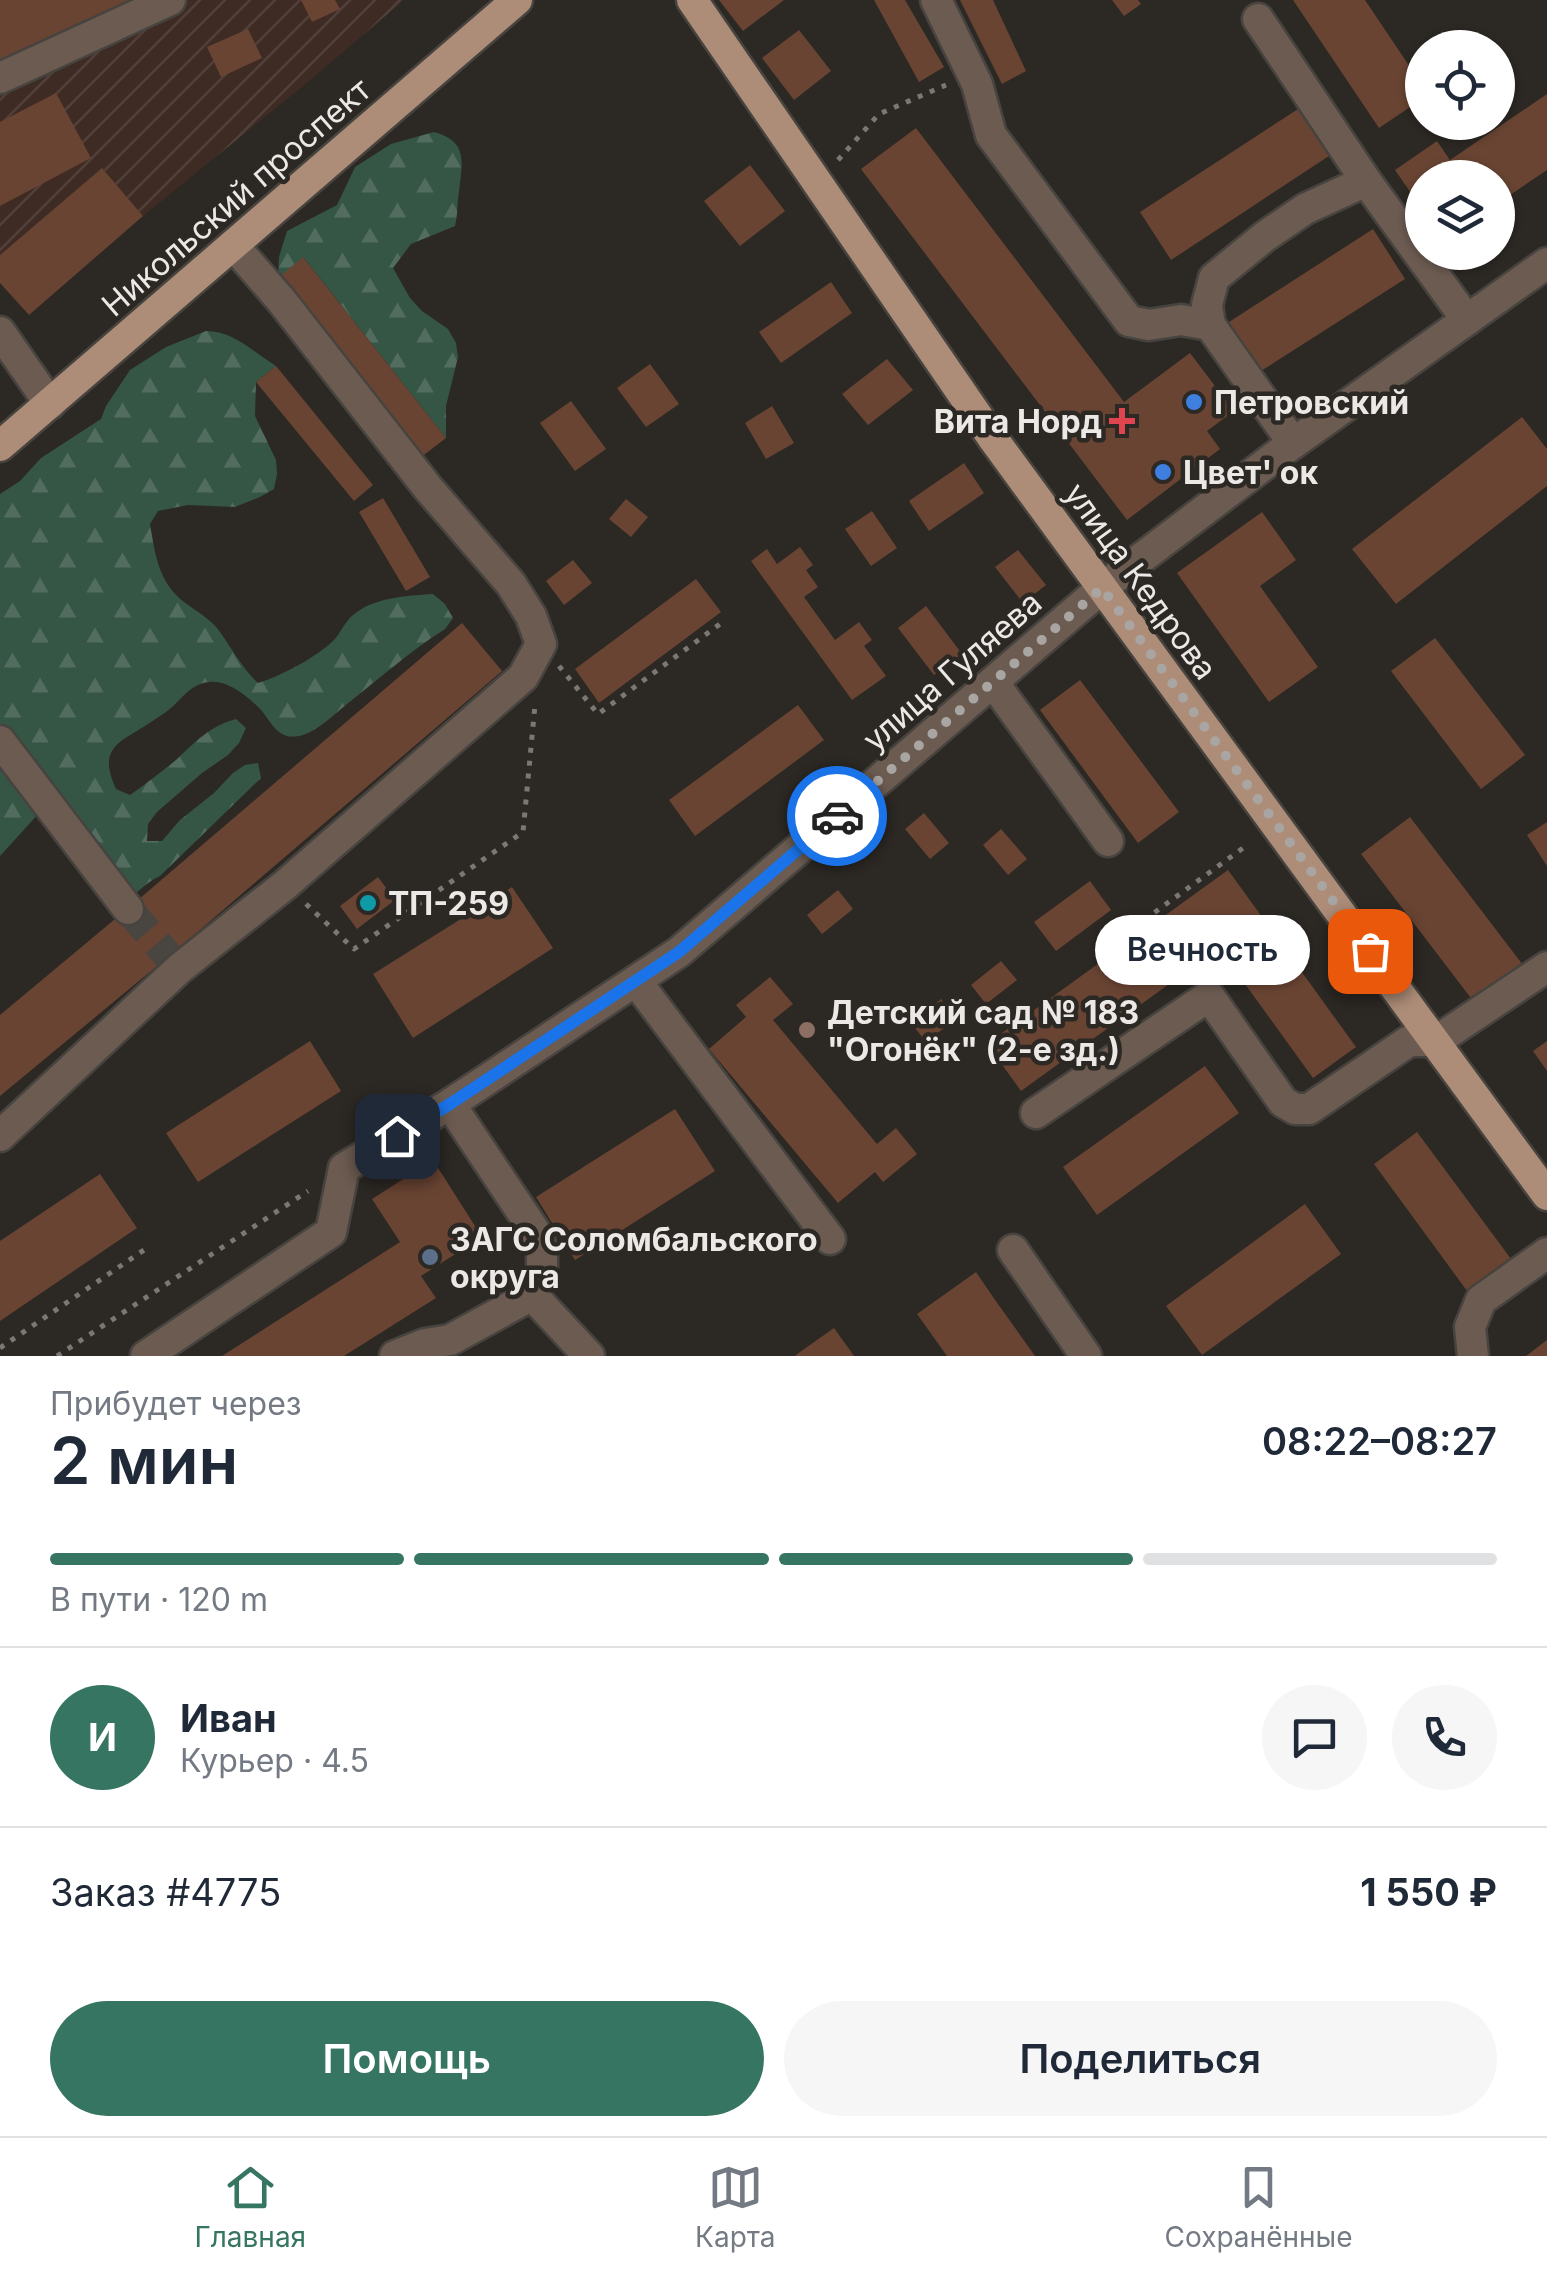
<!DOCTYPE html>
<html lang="ru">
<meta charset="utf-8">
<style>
:root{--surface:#fff;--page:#f6f6f7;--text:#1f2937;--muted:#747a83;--line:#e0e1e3;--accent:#367562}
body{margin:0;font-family:Inter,sans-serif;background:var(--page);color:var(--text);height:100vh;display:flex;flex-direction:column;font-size:38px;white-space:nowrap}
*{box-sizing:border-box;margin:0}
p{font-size:32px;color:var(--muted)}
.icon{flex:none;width:55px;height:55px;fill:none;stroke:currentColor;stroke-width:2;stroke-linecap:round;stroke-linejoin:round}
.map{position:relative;height:1356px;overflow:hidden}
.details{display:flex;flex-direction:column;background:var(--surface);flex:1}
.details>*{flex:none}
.buttons{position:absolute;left:1405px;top:30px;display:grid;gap:20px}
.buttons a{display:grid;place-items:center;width:110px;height:110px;border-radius:50%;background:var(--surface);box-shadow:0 2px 8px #0004;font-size:50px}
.pin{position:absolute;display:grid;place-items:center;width:85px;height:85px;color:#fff;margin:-42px;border-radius:20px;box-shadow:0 5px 15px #0006}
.courier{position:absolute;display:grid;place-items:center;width:100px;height:100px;margin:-50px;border:8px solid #1a73e8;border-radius:50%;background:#fff;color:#222;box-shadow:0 2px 12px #0007}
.bubble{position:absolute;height:70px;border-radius:35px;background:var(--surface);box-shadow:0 2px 8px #0004;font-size:32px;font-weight:600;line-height:70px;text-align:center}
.summary em{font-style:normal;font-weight:600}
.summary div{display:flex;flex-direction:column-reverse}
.summary{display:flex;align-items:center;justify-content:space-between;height:170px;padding:0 50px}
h1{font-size:65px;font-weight:600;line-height:75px}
.bar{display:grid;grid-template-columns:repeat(4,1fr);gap:15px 10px;align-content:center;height:120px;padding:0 50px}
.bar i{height:12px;border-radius:8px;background:var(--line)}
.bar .current{background:var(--accent)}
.bar p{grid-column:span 4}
.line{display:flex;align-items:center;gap:25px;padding:0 50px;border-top:2px solid var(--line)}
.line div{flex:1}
.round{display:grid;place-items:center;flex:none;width:105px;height:105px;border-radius:52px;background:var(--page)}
.action{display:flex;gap:20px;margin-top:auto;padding:20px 50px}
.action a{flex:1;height:115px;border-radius:60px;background:var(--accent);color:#fff;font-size:40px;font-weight:600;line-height:115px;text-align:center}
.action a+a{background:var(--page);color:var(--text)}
.tab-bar{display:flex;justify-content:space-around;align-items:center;height:140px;border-top:2px solid var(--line);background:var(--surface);font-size:28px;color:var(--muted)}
.tab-bar a{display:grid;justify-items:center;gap:5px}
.tab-bar .current{color:var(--accent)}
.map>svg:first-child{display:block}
</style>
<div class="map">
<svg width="1547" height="1356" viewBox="0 0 1547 1356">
<defs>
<pattern id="industrial-furrows" width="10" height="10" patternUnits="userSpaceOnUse" patternTransform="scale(2.5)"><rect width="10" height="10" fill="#3d2b24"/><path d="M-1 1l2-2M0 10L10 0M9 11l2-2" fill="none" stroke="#504039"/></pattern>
<pattern id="forest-firs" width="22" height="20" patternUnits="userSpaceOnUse" patternTransform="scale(2.5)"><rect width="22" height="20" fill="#355545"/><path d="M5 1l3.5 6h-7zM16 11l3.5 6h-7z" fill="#526d60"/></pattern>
</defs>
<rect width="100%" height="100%" fill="#2c2824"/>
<!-- industrial -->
<path fill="url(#industrial-furrows)" d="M 0,0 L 404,0 L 308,82 L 143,216 L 102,168 L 0,255 Z"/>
<!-- forest -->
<g fill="url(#forest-firs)">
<path d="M 434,132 C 469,142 462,162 459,192 C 457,204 458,214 455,226 L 411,244 L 393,268 L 410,298 L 422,311 L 448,329 L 456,343 L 458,357 L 446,406 L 446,438 L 304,258 L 278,278 L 279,257 L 287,231 L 337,205 L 355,167 L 391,144 Z"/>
<path d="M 206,331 C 234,331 253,352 276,366 L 256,382 L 255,416 L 276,460 L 277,474 L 274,489 L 260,497 L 235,507 L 188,505 L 158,511 L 150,524 C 155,553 158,582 184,602 C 196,611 211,619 220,632 C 233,650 242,668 258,683 C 281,676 315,658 333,641 C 340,634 344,623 352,616 C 373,597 406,596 433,594 L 445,604 L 453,618 L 445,629 C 410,651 379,679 347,704 C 335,714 318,730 303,735 C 278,742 273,724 261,710 C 249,697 227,679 209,682 C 189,684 180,702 166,712 C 153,721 140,729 127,737 C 104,751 106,766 116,789 L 130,795 C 146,784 161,772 176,760 C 195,742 210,726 236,719 L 246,728 L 239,743 L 228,755 L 202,773 L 157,812 L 148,824 L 147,841 L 162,841 L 180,820 L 214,793 L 233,773 L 245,765 L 258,763 L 261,778 L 160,876 C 146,882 137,894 124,902 L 41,811 L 0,856 L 0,494 L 20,481 L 41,458 L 101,419 L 106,406 L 130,370 L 166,347 Z"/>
</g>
<!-- building -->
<g fill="#694433">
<path d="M 0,0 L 151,0 L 0,66 Z"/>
<path d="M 301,0 L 335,0 L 340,9 L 312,22 Z"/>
<path d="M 719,0 L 784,0 L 743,31 Z"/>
<path d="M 874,0 L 905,0 L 944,67 L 919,82 Z"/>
<path d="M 960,0 L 993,0 L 1026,71 L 1002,84 Z"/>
<path d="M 1112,0 L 1138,0 L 1141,4 L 1124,16 Z"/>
<path d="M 1293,0 L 1365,0 L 1422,85 L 1422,99 L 1379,128 Z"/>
<path d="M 248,29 L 262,58 L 221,77 L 207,47 Z"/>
<path d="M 799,30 L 831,71 L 794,100 L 762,58 Z"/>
<path d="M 56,93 L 91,158 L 0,206 L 0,122 Z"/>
<path d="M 1547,94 L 1547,170 L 1498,203 L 1498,178 L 1422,178 L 1422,209 L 1395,170 L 1437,141 L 1450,160 Z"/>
<path d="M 1298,109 L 1329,156 L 1171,260 L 1140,212 Z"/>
<path d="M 916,128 L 1124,402 L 1190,353 L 1234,411 L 1207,431 L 1220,449 L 1127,520 L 861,169 Z"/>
<path d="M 750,165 L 785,211 L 740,246 L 704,201 Z"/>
<path d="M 102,168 L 143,216 L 29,315 L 0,283 L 0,255 Z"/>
<path d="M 1373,229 L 1405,279 L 1261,371 L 1229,322 Z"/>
<path d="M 303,257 L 446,438 L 420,458 L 278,278 Z"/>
<path d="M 831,282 L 852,313 L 781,363 L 759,332 Z"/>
<path d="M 887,359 L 913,390 L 868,425 L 842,394 Z"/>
<path d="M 650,364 L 679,404 L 646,427 L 617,388 Z"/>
<path d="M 276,366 L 373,485 L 354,501 L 256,382 Z"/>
<path d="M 571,401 L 606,449 L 575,471 L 540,423 Z"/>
<path d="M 772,406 L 794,443 L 766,459 L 745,423 Z"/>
<path d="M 1522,417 L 1547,449 L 1547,486 L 1396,604 L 1352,549 Z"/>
<path d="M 964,463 L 984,493 L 929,531 L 909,501 Z"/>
<path d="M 383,498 L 430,577 L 406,591 L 359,512 Z"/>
<path d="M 626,499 L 648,517 L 631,537 L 609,519 Z"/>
<path d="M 872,511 L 897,548 L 871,566 L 845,529 Z"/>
<path d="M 1262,512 L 1296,560 L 1260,586 L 1318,667 L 1269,702 L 1177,573 Z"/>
<path d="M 800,547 L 813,565 L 806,570 L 818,587 L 804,597 L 835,640 L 859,622 L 872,640 L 864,646 L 886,676 L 852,700 L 751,561 L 767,549 L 777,564 Z"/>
<path d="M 1018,550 L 1046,585 L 1023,603 L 995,567 Z"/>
<path d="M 573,560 L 592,583 L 564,605 L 546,581 Z"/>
<path d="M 696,579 L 721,612 L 599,703 L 575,669 Z"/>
<path d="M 926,606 L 962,654 L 934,675 L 898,628 Z"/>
<path d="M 462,623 L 502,671 L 180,947 L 0,1096 L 0,1015 L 139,899 Z"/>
<path d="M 1435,638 L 1525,755 L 1481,789 L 1391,671 Z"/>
<path d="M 1080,680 L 1179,812 L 1138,843 L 1040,710 Z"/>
<path d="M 798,705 L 824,740 L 695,836 L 669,800 Z"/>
<path d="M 924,813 L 949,843 L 930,859 L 905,829 Z"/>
<path d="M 1410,817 L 1529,973 L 1480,1010 L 1361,854 Z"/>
<path d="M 1547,822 L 1547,866 L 1527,835 Z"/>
<path d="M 1001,829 L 1027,859 L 1008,875 L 983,845 Z"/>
<path d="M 1228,870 L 1356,1047 L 1313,1078 L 1219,948 L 1021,1091 L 987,1044 Z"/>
<path d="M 378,877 L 395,900 L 357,929 L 340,906 Z"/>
<path d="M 1090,881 L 1111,910 L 1056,951 L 1034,922 Z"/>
<path d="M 512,887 L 553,948 L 413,1038 L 373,974 Z"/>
<path d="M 838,890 L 853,909 L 822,934 L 807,915 Z"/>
<path d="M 1001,961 L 1017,980 L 986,1004 L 971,985 Z"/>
<path d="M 770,977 L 793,1004 L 773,1020 L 877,1144 L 896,1128 L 917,1154 L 883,1182 L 875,1172 L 838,1203 L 709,1049 L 746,1017 L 736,1005 Z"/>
<path d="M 941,999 L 957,1018 L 926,1042 L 911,1023 Z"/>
<path d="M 310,1041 L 341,1091 L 198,1182 L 166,1133 Z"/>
<path d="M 1547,1041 L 1547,1071 L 1533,1051 Z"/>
<path d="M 1205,1066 L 1239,1113 L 1097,1215 L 1063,1167 Z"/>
<path d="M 675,1109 L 715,1171 L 575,1260 L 536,1197 Z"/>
<path d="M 1417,1132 L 1517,1267 L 1473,1299 L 1374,1164 Z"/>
<path d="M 433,1160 L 482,1237 L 421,1276 L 436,1298 L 344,1356 L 222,1356 L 400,1242 L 372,1199 Z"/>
<path d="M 100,1174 L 137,1228 L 0,1321 L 0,1241 Z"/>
<path d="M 1305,1204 L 1341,1254 L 1202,1355 L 1166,1306 Z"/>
<path d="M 976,1272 L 993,1297 L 1035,1356 L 947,1356 L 917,1314 Z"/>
<path d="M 834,1328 L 854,1356 L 795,1356 L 800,1352 Z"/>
<path d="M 1547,1340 L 1547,1356 L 1526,1356 Z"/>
</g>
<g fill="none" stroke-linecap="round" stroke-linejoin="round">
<!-- minor-tunnel -->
<path stroke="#494541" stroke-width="30" stroke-dasharray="30 15" stroke-linecap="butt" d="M 128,909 L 168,956"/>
<!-- minor casing -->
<g stroke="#47433f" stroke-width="35">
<g id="minor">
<path d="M 936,0 L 977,84 L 991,135 L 1129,321 L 1149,325 L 1181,320 L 1210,325"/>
<path d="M 1258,19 L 1366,181"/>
<path d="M 0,78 L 170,0"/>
<path d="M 0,332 L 50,404"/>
<path d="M 1293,443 L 1210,325 L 1207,305 L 1214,278 L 1264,237 L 1305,209 L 1366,181 L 1467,320"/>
<path d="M 993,682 L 1108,841"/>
<path d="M 0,741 L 128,909"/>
<path d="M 636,981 L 830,1239"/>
<path d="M 1036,1113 L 1209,996 L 1283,1102 L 1295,1109 L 1309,1109 L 1409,1041 L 1436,1041 L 1547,967"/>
<path d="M 0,1136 L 180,968 L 285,885 L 523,677 L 541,644 L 531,616 L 511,584 L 428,488 L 281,300 L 233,245"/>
<path d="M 1013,1250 L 1086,1356"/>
<path d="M 532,1295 L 589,1356"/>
<path d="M 146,1356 L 331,1232 L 344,1168 L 450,1104 L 679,952 L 1102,588 L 1281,452 L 1547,263"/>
<path d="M 395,1356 L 425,1344 L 450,1340 L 532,1295 L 542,1269 L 542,1248 L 534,1230 L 450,1104"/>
<path d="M 1473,1356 L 1470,1327 L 1481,1300 L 1547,1253"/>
</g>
</g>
<!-- major casing -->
<g stroke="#47433f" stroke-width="35">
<g id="major">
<path d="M 692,0 L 994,440 L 1547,1195"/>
<path d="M 0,446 L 517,0"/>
</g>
</g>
<!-- path -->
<g stroke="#7b7774" stroke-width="5" stroke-dasharray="5 8" stroke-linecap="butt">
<path d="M 838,160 L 879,114 L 946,85"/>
<path d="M 559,666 L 598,714 L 724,621"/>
<path d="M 306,904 L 354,949 L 523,832 L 535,705"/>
<path d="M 1156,922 L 1151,915 L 1243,848"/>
<path d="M 0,1348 L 144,1250"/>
<path d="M 57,1356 L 308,1191"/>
</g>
<!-- minor -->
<use href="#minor" stroke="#6b5b51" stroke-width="30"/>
<!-- major -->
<use href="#major" stroke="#ad8d78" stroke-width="30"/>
</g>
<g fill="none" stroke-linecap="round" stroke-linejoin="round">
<!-- done -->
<path stroke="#a8a5a2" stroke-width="10" stroke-dasharray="0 18" d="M 837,816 L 1102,588 L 1370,951"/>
<!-- route -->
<path stroke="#1a73e8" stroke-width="12" d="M 397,1136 L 450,1104 L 679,952 L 837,816"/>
</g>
<!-- markers -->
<g fill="#3f7fe0" stroke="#2c2824" stroke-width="4">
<circle cx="1194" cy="402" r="10"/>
<circle cx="1163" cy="472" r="10"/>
</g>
<path fill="#e0444e" stroke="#2c2824" stroke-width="4" d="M1117 406h10v10h10v10h-10v10h-10v-10h-10v-10h10z"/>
<circle fill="#0f9aa8" stroke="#2c2824" stroke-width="4" cx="368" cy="903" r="10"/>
<circle fill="#8d6e63" stroke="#2c2824" stroke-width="4" cx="807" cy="1030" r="10"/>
<circle fill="#5c6f8a" stroke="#2c2824" stroke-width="4" cx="430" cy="1257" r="10"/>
<g text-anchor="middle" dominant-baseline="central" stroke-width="9" stroke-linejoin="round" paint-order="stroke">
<!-- street labels -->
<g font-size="32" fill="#ebe8e6" stroke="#2c2824">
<text transform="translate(236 197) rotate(-41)">Никольский проспект</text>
<text transform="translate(1141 581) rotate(54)">улица Кедрова</text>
<text transform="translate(952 671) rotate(-41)">улица Гуляева</text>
</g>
<!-- poi labels -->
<g font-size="32" font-weight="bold" fill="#ebe8e6" stroke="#2c2824" text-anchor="start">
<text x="1214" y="402">Петровский</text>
<text x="1102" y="421" text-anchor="end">Вита Норд</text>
<text x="1183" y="472">Цвет' ок</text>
<text x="388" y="903">ТП-259</text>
<text x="827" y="1012">Детский сад № 183<tspan x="827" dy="37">"Огонёк" (2-е зд.)</tspan></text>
<text x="450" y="1239">ЗАГС Соломбальского<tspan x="450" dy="37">округа</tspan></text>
</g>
</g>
</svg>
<div class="buttons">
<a><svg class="icon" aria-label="locate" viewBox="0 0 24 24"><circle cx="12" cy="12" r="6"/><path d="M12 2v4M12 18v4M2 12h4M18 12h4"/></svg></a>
<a><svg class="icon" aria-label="layers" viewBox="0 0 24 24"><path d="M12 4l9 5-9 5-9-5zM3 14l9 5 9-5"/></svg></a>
</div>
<div class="pin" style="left:1370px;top:951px;background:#ea580c"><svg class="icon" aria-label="bag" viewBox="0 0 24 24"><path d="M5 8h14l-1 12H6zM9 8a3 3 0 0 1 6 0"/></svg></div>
<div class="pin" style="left:397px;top:1136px;background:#1f2937"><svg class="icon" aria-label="home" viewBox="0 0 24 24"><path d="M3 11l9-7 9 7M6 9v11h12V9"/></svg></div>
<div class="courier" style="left:837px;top:816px"><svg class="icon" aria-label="car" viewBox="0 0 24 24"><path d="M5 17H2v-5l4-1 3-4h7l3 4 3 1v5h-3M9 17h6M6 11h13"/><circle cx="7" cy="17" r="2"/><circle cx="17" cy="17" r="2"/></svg></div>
<div class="bubble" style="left:1095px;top:915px;width:215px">Вечность</div>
</div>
<section class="details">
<div class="summary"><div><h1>2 мин</h1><p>Прибудет через</p></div><em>08:22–08:27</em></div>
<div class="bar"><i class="current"></i><i class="current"></i><i class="current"></i><i></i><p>В пути · 120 m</p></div>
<div class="line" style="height:180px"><b class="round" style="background:var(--accent);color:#fff">И</b><div><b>Иван</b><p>Курьер · 4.5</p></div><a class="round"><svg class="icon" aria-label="chat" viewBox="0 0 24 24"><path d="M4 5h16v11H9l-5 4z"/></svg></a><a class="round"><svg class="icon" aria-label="phone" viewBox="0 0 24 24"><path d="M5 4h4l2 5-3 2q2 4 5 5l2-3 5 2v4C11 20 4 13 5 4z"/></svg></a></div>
<div class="line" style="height:130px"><div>Заказ #4775</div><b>1 550 ₽</b></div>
<div class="action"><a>Помощь</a><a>Поделиться</a></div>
</section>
<nav class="tab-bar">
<a class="current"><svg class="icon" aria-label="home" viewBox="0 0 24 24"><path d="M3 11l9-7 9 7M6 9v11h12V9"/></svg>Главная</a>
<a><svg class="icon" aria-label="map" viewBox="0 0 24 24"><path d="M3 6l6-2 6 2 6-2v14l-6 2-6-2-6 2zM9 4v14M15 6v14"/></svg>Карта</a>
<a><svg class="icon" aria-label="saved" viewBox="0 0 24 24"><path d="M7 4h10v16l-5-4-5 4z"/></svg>Сохранённые</a>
</nav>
